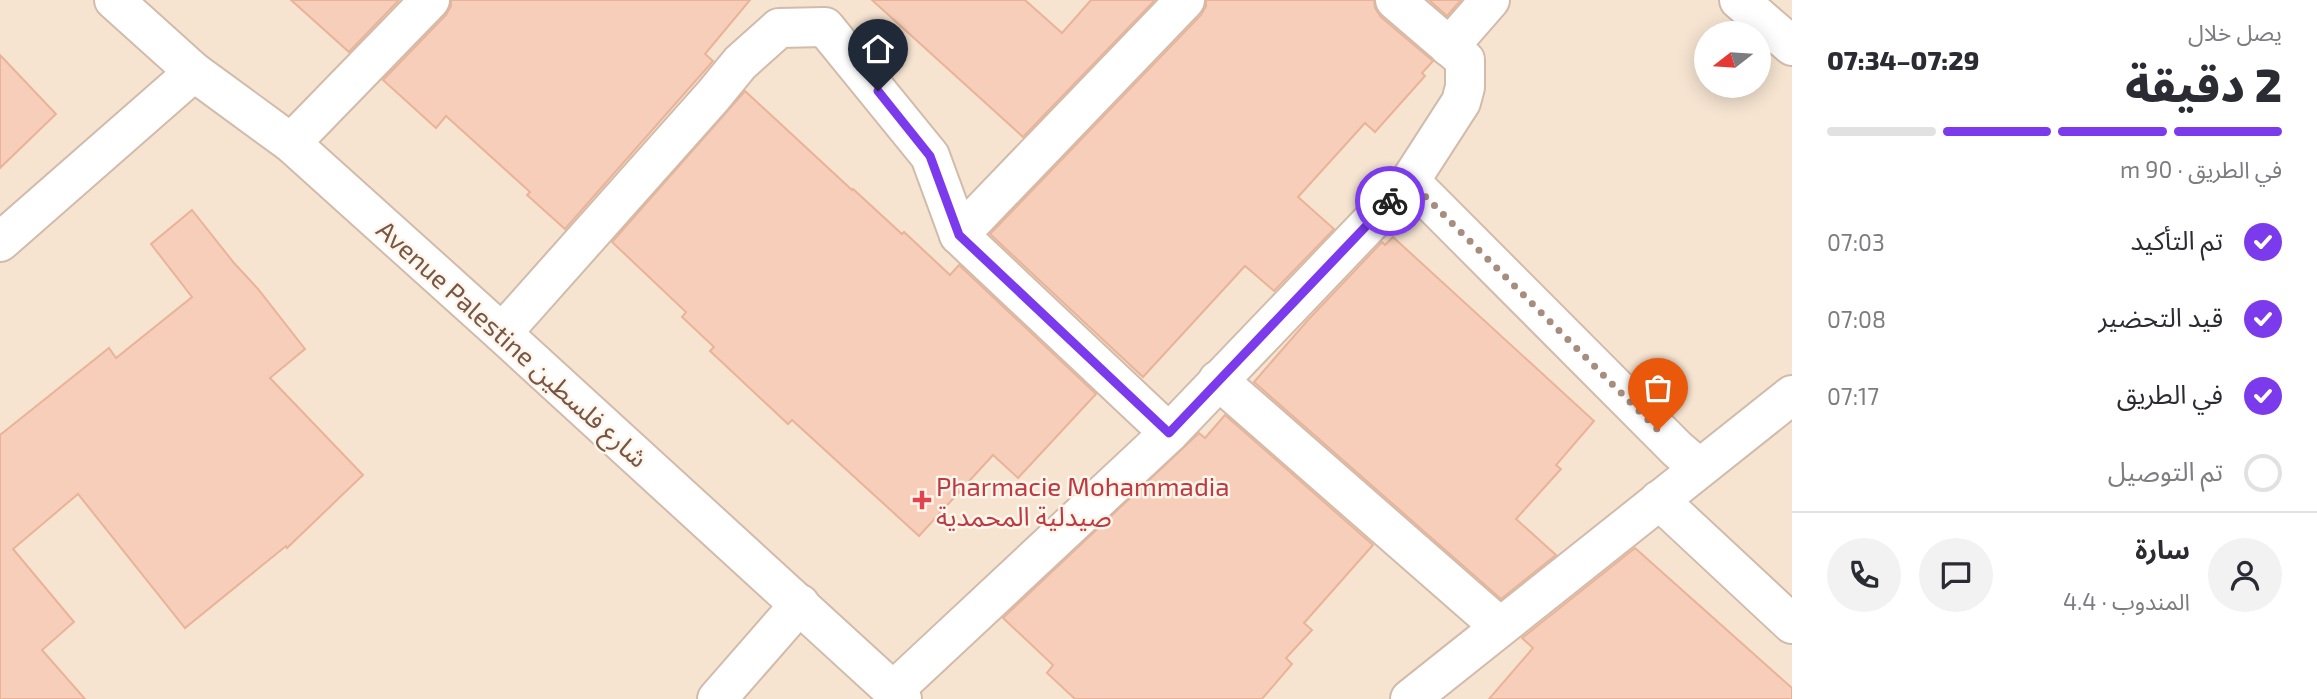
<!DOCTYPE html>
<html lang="ar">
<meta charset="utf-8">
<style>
:root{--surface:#fff;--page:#f2f2f3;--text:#2b2b33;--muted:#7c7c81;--line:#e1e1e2;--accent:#7c3aed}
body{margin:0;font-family:"Exo 2","Noto Sans Arabic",sans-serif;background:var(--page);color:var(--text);direction:rtl;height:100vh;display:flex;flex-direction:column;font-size:26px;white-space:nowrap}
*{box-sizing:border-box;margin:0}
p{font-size:23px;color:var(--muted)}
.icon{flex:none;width:38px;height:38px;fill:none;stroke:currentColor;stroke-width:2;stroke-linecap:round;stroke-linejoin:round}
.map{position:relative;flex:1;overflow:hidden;direction:ltr}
.panel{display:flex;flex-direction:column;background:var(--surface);width:525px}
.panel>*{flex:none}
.needle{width:46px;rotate:253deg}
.fabs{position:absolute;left:1694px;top:21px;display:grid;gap:14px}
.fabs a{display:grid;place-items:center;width:77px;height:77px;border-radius:50%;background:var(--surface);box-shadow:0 4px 18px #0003;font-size:35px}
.pin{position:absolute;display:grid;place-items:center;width:60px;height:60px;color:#fff;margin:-72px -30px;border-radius:50% 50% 50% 0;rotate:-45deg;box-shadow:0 0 7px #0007}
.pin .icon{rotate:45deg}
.courier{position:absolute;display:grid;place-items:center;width:70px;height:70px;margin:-35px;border:5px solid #7c3aed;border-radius:50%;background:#fff;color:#222;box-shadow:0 2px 9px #0007}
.head em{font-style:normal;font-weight:800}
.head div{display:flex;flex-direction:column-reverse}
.head{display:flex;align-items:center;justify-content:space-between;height:119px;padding:0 35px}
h1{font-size:46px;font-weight:800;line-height:52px}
.bar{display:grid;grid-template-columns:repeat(4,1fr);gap:10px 7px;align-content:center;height:84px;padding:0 35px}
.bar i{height:9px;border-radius:5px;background:var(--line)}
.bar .on{background:var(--accent)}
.bar p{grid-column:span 4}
.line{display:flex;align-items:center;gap:18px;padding:0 35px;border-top:2px solid var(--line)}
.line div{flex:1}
.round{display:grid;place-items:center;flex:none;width:74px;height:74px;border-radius:37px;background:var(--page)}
ol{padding:0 35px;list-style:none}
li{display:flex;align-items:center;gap:21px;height:77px}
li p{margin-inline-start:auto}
li .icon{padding:7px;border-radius:50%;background:var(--accent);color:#fff;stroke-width:4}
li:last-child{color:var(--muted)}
li i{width:38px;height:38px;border:4px solid var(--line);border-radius:50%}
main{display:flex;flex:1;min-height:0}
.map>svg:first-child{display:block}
</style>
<main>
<section class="panel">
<div class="head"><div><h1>2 دقيقة</h1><p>يصل خلال</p></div><em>07:29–07:34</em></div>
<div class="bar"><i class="on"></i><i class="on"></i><i class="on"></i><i></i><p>في الطريق · 90 m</p></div>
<ol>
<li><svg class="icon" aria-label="check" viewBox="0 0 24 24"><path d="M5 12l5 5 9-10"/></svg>تم التأكيد<p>07:03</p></li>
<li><svg class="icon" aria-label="check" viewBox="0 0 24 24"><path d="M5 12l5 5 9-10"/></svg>قيد التحضير<p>07:08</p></li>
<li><svg class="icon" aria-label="check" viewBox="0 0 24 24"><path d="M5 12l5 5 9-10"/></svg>في الطريق<p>07:17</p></li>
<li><i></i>تم التوصيل</li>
</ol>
<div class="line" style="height:126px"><a class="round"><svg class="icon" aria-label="person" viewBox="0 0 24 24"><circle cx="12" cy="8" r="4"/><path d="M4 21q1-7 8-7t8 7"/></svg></a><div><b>سارة</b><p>المندوب · 4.4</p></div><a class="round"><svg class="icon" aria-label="chat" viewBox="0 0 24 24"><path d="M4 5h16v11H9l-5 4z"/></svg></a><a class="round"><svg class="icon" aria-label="phone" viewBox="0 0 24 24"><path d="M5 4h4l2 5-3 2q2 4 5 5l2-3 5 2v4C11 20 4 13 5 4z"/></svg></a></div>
</section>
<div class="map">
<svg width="1792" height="699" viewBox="0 0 1792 699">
<rect width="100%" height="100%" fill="#fef2e3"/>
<!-- residential -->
<path fill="#f6e4d1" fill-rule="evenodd" d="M 0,0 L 1792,0 L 1792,699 L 0,699 ZM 1706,33 L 1759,33 L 1759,86 L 1706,86 Z"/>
<!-- building -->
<g fill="#f6ceb9" stroke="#eab398" stroke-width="2">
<path d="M 291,0 L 399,0 L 349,52 Z"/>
<path d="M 451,0 L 750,0 L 705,54 L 713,61 L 565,229 L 527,195 L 530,192 L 446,116 L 436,128 L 383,80 L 446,15 L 451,6 Z"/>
<path d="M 872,0 L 1025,0 L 1062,33 L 1091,0 L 1155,0 L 1023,137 Z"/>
<path d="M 1206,0 L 1374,0 L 1375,8 L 1381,17 L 1433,61 L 1422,73 L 1425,76 L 1375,132 L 1365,123 L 1298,197 L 1334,229 L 1274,291 L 1245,266 L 1143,377 L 990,234 L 1201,15 L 1206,6 Z"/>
<path d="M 1429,0 L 1461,0 L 1447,16 Z"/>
<path d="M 0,55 L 56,114 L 0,168 Z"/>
<path d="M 745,91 L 852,190 L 853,189 L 902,234 L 904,232 L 950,275 L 959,265 L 1096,394 L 1018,478 L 993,455 L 919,536 L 792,420 L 788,424 L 710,351 L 714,347 L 682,317 L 686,312 L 612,242 Z"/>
<path d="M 192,210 L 234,263 L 258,289 L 305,349 L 270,378 L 363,475 L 287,548 L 286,546 L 185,628 L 78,494 L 13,549 L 74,622 L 42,650 L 85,699 L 0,699 L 0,435 L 109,348 L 116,358 L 192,297 L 151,244 Z"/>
<path d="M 1393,237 L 1594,421 L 1556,465 L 1561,469 L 1516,519 L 1556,555 L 1501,599 L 1254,382 L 1308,320 L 1382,242 L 1385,245 Z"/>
<path d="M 1225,415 L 1373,545 L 1304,623 L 1312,630 L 1286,658 L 1292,664 L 1262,699 L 1075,699 L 1047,673 L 1053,665 L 1003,618 L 1199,433 L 1205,438 Z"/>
<path d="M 1635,548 L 1792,688 L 1792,699 L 1489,699 L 1533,648 L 1522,638 Z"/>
</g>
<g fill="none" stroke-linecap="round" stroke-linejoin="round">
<!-- minor casing -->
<g stroke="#d2bbab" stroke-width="42">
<g id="minor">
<path d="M 1739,0 L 1792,46"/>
<path d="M 1449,47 L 1490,0"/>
<path d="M 291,143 L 430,0"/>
<path d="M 1410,181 L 1677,449 L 1698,467"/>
<path d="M 959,235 L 1185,0"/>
<path d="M 0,242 L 194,72"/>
<path d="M 502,333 L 713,96 L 740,63 L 779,28 L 825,27 L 930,156 L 959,235 L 1169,433"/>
<path d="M 1218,380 L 1499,626"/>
<path d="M 1659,500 L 1792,624"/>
<path d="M 893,691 L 1169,433 L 1410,181 L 1461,102 L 1465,87 L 1465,60 L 1395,0"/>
<path d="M 717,699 L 800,604"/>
<path d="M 1410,699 L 1792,395"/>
</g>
</g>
<!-- tertiary casing -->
<g stroke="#d2bbab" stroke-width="42">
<path id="tertiary" d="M 114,0 L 194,72 L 291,143 L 502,333 L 902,699"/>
</g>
<!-- minor -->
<use href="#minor" stroke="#fff" stroke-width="38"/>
<!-- tertiary -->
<use href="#tertiary" stroke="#fff" stroke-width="38"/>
</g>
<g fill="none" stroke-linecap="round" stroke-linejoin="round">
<!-- done -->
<path stroke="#a78d7e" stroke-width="7" stroke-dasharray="0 12.6" d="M 1390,201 L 1410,181 L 1658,430"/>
<!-- route -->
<path stroke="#7c3aed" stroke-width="9" d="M 878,91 L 930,156 L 959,235 L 1169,433 L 1390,201"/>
</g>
<!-- markers -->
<path fill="#e0444e" stroke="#fff6eb" stroke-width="2.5" d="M918.5 489.5h7v7h7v7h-7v7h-7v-7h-7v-7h7z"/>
<g text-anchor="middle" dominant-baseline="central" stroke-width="5" stroke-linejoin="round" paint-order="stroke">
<!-- street labels -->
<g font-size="26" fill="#785647" stroke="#fff6eb">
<text transform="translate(513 343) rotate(42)">Avenue Palestine شارع فلسطين</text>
</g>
<!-- health labels -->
<g font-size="26" fill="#be3a42" stroke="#fff6eb" text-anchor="start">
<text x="936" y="485">Pharmacie Mohammadia<tspan x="936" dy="30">صيدلية المحمدية</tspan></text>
</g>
</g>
</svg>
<div class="fabs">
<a><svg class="needle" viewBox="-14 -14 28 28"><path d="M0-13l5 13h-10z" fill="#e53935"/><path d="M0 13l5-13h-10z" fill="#7c7c81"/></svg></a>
</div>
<div class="pin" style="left:1658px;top:430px;background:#ea580c"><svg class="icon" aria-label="bag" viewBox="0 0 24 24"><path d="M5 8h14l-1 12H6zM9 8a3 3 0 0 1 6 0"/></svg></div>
<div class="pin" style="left:878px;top:91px;background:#1f2937"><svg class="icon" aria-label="home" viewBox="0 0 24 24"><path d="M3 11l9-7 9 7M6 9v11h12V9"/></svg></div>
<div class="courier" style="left:1390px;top:201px"><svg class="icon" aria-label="bike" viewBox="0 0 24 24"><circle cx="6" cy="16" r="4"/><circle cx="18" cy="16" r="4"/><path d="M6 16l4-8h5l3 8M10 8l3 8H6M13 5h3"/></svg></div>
</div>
</main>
